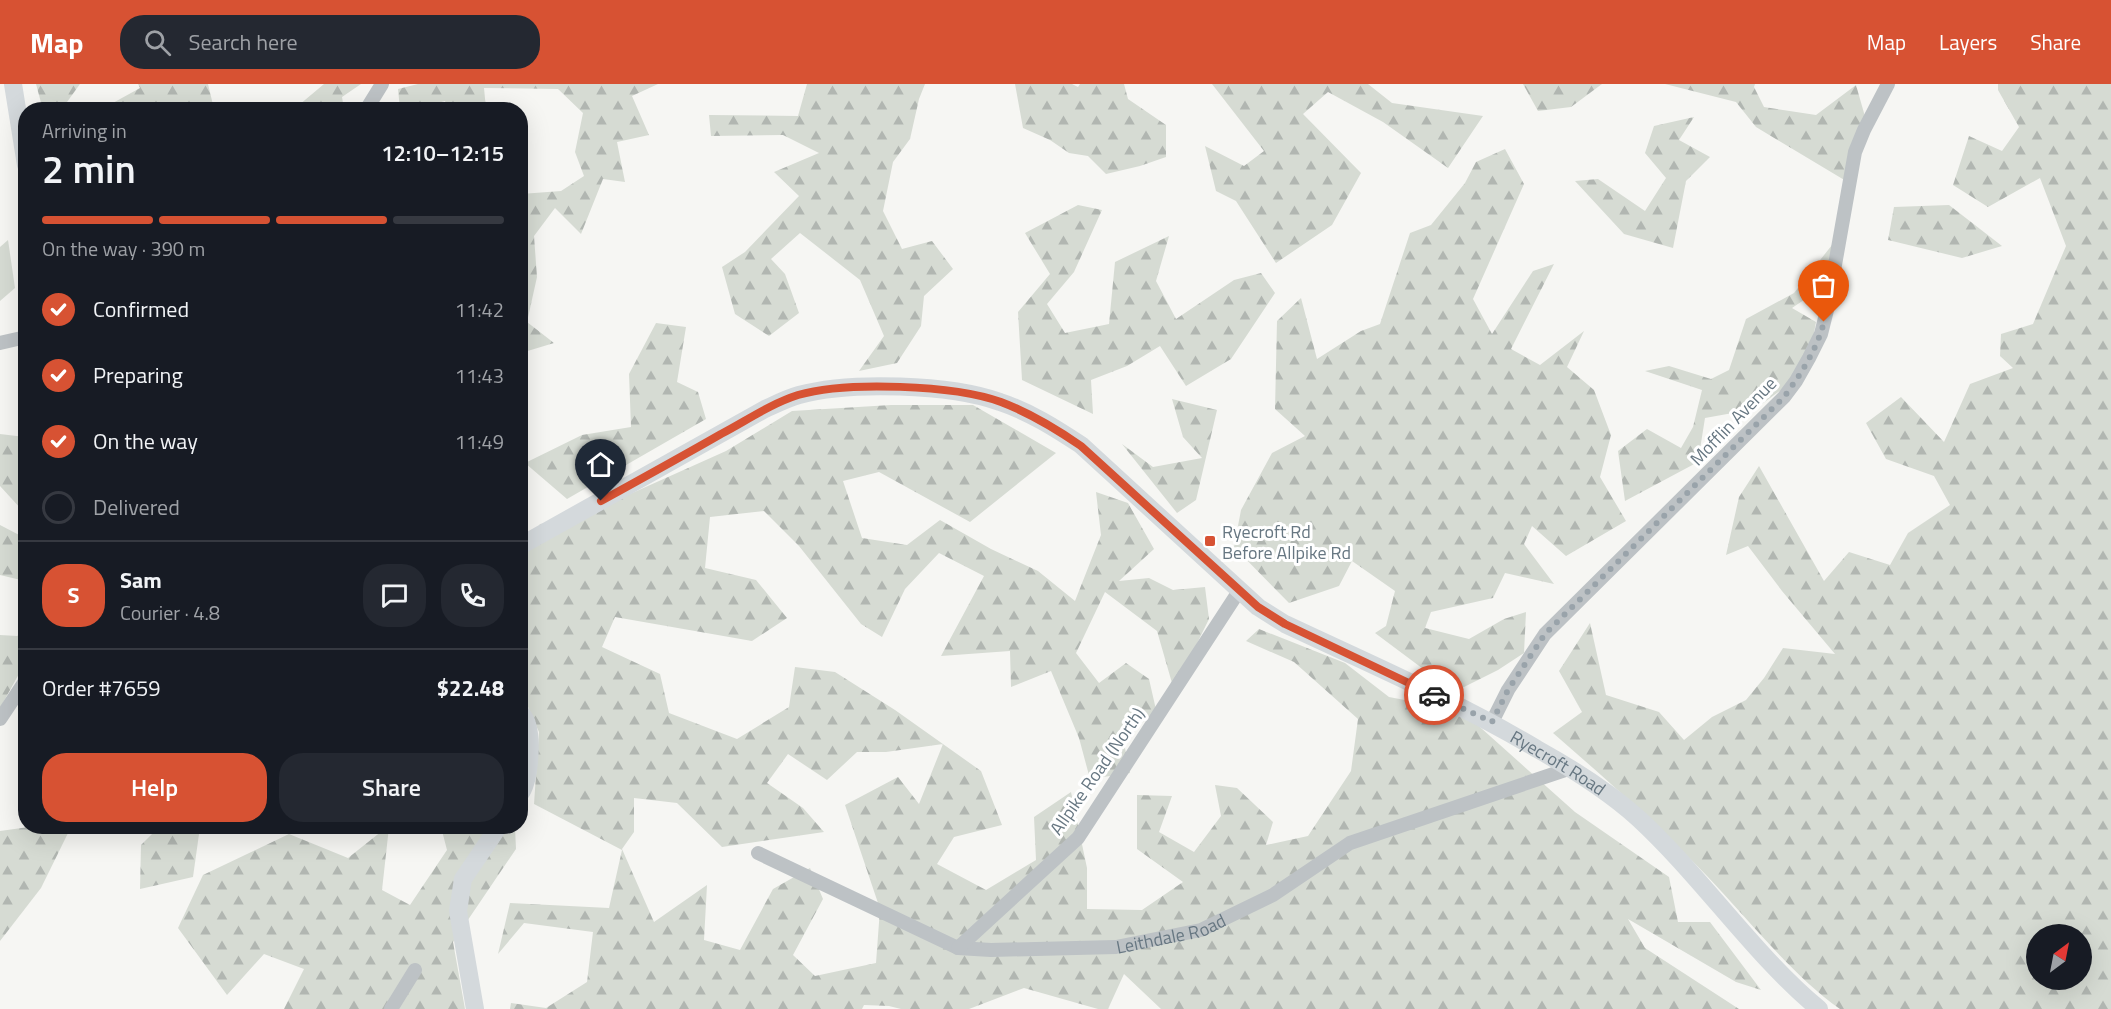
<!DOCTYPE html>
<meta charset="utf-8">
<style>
:root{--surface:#171b24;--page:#242831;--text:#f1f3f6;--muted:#9ea1a6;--line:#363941;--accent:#d75233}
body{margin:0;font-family:"Titillium Web",sans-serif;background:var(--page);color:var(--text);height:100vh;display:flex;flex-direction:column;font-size:22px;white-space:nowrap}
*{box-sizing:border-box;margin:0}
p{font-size:20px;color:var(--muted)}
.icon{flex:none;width:33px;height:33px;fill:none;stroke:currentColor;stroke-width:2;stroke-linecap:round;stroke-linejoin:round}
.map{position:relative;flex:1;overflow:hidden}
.details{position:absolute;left:18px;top:18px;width:510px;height:732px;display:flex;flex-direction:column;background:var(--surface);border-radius:24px;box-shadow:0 6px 24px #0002}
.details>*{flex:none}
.needle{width:39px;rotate:32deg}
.fabs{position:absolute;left:2026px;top:840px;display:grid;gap:12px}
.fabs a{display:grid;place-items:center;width:66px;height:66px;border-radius:50%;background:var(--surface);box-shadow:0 6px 24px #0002;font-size:30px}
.pin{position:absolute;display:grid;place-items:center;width:51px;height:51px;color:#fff;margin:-62px -26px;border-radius:50% 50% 50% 0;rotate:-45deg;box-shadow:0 0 6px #0007}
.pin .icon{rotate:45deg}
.courier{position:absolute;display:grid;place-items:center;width:60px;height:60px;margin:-30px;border:4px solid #d75233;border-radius:50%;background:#fff;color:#222;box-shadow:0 2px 8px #0007}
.overview em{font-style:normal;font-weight:600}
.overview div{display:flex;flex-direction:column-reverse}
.overview{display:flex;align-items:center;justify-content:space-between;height:102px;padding:0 24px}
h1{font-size:39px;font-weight:600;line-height:45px}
.bar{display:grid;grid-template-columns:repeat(4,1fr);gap:9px 6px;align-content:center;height:72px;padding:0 24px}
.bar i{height:8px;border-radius:4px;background:var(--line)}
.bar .active{background:var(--accent)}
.bar p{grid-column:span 4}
.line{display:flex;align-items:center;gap:15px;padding:0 24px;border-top:2px solid var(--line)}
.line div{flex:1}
.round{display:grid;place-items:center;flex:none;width:63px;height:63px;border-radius:24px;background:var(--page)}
ol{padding:0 24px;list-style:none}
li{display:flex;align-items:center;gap:18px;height:66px}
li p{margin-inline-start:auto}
li .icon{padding:6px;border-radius:50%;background:var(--accent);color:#fff;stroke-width:4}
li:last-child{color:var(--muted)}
li i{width:33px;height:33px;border:3px solid var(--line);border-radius:50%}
.cta{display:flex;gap:12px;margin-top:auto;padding:12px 24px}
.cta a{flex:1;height:69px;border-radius:24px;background:var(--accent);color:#fff;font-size:24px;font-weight:600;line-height:69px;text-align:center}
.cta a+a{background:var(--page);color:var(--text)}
header{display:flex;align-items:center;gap:36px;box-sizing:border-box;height:84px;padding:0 30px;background:var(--accent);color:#fff}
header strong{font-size:28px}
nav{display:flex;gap:33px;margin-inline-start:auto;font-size:21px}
.search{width:420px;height:54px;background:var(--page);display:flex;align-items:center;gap:15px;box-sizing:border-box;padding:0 21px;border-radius:24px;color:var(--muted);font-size:22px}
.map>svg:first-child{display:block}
</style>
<header>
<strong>Map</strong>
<div class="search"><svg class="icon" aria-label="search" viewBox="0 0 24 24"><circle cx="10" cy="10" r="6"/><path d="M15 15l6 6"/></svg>Search here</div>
<nav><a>Map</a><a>Layers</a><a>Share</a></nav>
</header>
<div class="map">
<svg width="2111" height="925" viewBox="0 0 2111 925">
<defs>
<pattern id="forest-firs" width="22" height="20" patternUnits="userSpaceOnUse" patternTransform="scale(1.5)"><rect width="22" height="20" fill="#d6dbd3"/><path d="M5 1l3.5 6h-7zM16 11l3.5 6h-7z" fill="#b1b6b1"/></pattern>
</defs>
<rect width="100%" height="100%" fill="#f6f6f3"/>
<!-- green -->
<path fill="#d6dbd3" d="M 8,156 L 15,204 L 0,217 L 0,163 Z"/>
<!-- forest -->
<g fill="url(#forest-firs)" fill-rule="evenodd">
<path d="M 36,0 L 80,0 L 62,25 L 43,26 Z"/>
<path d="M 138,0 L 208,0 L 214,25 L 102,25 L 140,4 Z"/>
<path d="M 324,0 L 361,0 L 342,13 L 344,25 L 299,25 L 299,21 Z"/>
<path d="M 418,0 L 658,0 L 632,12 L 649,51 L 617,58 L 625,98 L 603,95 L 581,150 L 555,124 L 534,152 L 537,193 L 527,238 L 554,259 L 521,269 L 521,110 L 561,107 L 584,92 L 575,68 L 583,29 L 558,5 L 484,4 L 486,25 L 448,25 L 445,17 L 415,25 L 400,25 L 398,5 Z"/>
<path d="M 807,0 L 925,0 L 919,15 L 910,55 L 893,78 L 883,127 L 902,165 L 932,157 L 953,185 L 924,212 L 921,242 L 897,279 L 859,287 L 884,252 L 860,196 L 800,149 L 771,175 L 785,190 L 799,229 L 769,252 L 735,230 L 722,183 L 745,168 L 799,112 L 774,88 L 819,69 L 783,51 L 711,52 L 709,31 L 798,32 Z"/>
<path d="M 1015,0 L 1072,0 L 1078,3 L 1080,0 L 1124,0 L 1128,15 L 1166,41 L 1166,73 L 1140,82 L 1106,90 L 1088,72 L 1069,69 L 1050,56 L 1023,44 Z"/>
<path d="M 1212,0 L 1368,0 L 1392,19 L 1483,32 L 1448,84 L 1383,38 L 1328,8 L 1303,30 L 1361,89 L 1332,141 L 1276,179 L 1236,117 L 1216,107 L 1205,62 L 1244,82 L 1264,67 Z"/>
<path d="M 1523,0 L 1602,0 L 1571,23 L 1538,27 Z"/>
<path d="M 1665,0 L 1755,0 L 1754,3 L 1764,23 L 1816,31 L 1856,1 L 1866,36 L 1846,97 L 1756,43 L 1736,18 Z"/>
<path d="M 1998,0 L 2111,0 L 2111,925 L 1840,925 C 1792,891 1749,836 1707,792 C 1659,742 1606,695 1553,649 L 1582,628 L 1559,587 L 1590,539 L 1606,611 L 1659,628 L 1684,656 L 1712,633 L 1746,616 L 1764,594 L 1783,564 L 1835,570 L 1782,507 L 1748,462 L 1726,471 L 1739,413 L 1759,382 L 1824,497 L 1849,468 L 1890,481 L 1908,449 L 1950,421 L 1934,392 L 1886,375 L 1866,339 L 1901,313 L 1944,358 L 1970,300 L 2013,284 L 2000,272 L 2001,250 L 2033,240 L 2066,162 L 2040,94 L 1988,123 L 1953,101 L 1969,52 L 2002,67 L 2019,43 L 1998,6 ZM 2037,850 L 2082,850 L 2082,896 L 2037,896 Z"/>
<path d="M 1694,33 L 1679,56 L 1710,73 L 1686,97 L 1673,164 L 1624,150 L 1575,97 L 1598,95 L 1645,127 L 1666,94 L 1645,69 L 1654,42 Z"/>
<path d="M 1505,65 L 1524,100 L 1473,215 L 1492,250 L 1533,187 L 1554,180 L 1511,265 L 1540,281 L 1584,247 L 1567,283 L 1594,306 L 1611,351 L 1600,393 L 1626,437 L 1566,472 L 1532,442 L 1524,460 L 1554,500 L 1505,489 L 1493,514 L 1431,528 L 1425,544 L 1469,555 L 1504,535 L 1526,528 L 1524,569 L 1498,586 L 1454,608 L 1375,549 L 1386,542 L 1395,507 L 1352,477 L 1339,502 L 1289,519 L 1234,463 L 1241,426 L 1272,369 L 1305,352 L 1275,325 L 1277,237 L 1301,214 L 1317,275 L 1361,247 L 1380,240 L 1410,149 L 1431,141 L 1465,99 L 1476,78 Z"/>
<path d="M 1078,121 L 1102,126 L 1074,188 L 1047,220 L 1065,249 L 1109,240 L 1115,178 L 1169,152 L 1156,197 L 1176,235 L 1234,196 L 1261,189 L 1275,209 L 1231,275 L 1186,302 L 1160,262 L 1127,282 L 1091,296 L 1093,330 L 1022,296 L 1018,228 L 1050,190 L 1025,149 Z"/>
<path d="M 1949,121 L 2002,162 L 1962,174 L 1888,156 L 1894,123 Z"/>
<path d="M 1832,161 L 1832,197 L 1792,224 L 1816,238 L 1807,287 L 1755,325 L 1705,334 L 1698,378 L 1625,417 L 1618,367 L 1647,345 L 1681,364 L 1693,343 L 1702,306 L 1645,287 L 1669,282 L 1711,295 L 1729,286 L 1746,235 L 1794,209 Z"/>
<path d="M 656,239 L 686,243 L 677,298 L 698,308 L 706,335 L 567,415 L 525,379 L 582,351 L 631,343 L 629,290 Z"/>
<path d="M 1172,315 L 1217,326 L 1196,416 L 1177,429 L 1122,360 L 1153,383 L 1202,374 L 1183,353 Z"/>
<path d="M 891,321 L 973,321 L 1056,369 L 970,438 L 879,388 L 843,397 L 862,454 L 907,461 L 940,436 L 991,465 L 1038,487 L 1075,517 L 1101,451 L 1096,408 L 1128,419 L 1154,465 L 1119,497 L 1149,494 L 1173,506 L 1205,503 L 1209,535 L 1174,606 L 1157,547 L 1105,508 L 1076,569 L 1099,599 L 1126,579 L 1149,595 L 1157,630 L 1122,649 L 1130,689 L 1090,695 L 1079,654 L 1051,587 L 1011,603 L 1010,567 L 941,572 L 984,492 L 939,469 L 905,505 L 882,553 L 861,540 L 799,462 L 764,427 L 710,433 L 705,484 L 756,496 L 787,534 L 752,557 L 615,533 L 602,563 L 660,590 L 669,629 L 737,655 L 789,623 L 795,583 L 835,588 L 895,626 L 981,687 L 1002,741 L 954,753 L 937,780 L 986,806 L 1036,776 L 1034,733 L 1071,708 L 1087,784 L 1087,825 L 1142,826 L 1183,798 L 1137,765 L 1137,711 L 1172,712 L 1159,748 L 1194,768 L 1221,732 L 1215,701 L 1237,704 L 1273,738 L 1266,761 L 1308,752 L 1351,687 L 1358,635 L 1294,578 L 1246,557 L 1259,545 L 1345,579 L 1389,613 L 1462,627 L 1575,728 L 1669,793 L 1678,838 L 1710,838 L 1761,906 L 1736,898 L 1628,835 L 1645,864 L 1739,925 L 1161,925 L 1124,890 L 1108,925 L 1098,925 L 1024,904 L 969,925 L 901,925 L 889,922 L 864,921 L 862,925 L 510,925 L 511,919 L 546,924 L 587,898 L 593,848 L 524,839 L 498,870 L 510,819 L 609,824 L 622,766 L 534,720 L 539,648 L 521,607 L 520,468 L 540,440 L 572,436 L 726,367 L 792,327 ZM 943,660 L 919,720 L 898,693 L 845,721 L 880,825 L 876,879 L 815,892 L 793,871 L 823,815 L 810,784 L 773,805 L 740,866 L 704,856 L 707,801 L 654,838 L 622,765 L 634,748 L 634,714 L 677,719 L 722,763 L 824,748 L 803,724 L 767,699 L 788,670 L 827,696 L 857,668 L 886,668 Z"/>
<path d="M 0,350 L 25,353 L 26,425 L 22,426 L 0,402 Z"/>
<path d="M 0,441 L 25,454 L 25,497 L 0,491 Z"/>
<path d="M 25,547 L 25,579 L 0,624 L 0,551 L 17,552 Z"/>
<path d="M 36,742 L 71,743 L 41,804 L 0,857 L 0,747 Z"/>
<path d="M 159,743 L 200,743 L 193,793 L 140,805 L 141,761 Z"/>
<path d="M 387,743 L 389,743 L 382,806 L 410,821 L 447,766 L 441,743 L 515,743 L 516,765 L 453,858 L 465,925 L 284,925 L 304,885 L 264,870 L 227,911 L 178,844 L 203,791 L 289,750 L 348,774 Z"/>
</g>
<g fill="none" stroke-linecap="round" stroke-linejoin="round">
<!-- street -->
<g stroke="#bdc2c5" stroke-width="14">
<path d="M 366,26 L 382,0"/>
<path d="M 0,259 L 26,253"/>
<path d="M 0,635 L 26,596"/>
<path d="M 1492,638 L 1508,606 L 1545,550 L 1784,313 L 1796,297 L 1809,274 L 1821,250 L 1827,226 L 1855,68 L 1864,46 L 1888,0"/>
<path id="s1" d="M 758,769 L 958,864 L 991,866 L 1116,863 L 1201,846 L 1273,811 L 1350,759 L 1571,684"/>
<path d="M 958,864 L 1078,754 L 1239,507"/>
<path d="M 391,925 L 415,886"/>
</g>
<!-- secondary -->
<g stroke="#d4d9dc" stroke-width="18">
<path d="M 13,0 L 26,81"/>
<path id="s2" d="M 520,462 L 765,325 C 776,320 788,314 799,311 C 850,297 950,300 1000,318 C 1030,328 1055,344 1081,361 L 1258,523 L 1285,540 C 1370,580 1456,617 1537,665 C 1573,685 1608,707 1638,734 C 1703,794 1752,869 1819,925"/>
<path d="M 520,628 C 523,632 526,636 527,640 C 532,657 530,697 520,710"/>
<path d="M 475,925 L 458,827 L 463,795 L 499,742"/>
</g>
</g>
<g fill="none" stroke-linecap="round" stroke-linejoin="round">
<!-- done -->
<path stroke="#99a3aa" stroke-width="6" stroke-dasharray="0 10.8" d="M 1434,611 L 1492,638 L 1508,606 L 1545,550 L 1784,313 C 1801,290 1817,265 1824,238"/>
<!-- route -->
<path stroke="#d75233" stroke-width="8" d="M 601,417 C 641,395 681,373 721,350 C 746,337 770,320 798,311 C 846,297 954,301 1001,318 C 1030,329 1055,344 1081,362 L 1258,523 L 1285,540 L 1434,611"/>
</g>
<!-- markers -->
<rect fill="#d75233" stroke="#fff" stroke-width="2" x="1204" y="451" width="12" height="12" rx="3"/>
<g text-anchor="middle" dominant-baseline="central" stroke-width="6" stroke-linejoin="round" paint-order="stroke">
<!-- street labels -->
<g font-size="18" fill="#677782" stroke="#fff">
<text transform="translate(1733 337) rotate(-46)">Mofflin Avenue</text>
<text stroke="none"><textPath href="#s2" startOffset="1191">Ryecroft Road</textPath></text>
<text transform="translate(1097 687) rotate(-55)">Allpike Road (North)</text>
<text stroke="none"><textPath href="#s1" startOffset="436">Leithdale Road</textPath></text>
</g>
<!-- poi labels -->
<g font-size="18" fill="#677782" stroke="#fff" text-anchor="start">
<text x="1222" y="447">Ryecroft Rd<tspan x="1222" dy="21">Before Allpike Rd</tspan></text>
</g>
</g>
</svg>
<div class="fabs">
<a><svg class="needle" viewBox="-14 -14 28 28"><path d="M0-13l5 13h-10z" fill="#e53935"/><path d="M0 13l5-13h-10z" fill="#9ea1a6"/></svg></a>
</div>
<div class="pin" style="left:1824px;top:238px;background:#ea580c"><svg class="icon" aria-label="bag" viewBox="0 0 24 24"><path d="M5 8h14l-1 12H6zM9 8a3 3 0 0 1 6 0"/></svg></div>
<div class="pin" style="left:601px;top:417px;background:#1f2937"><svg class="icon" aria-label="home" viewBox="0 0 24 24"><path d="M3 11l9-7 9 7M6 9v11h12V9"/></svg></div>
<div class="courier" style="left:1434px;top:611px"><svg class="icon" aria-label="car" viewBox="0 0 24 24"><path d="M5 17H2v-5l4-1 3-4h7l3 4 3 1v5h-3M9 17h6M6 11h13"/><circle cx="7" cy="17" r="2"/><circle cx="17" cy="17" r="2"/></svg></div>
<section class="details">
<div class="overview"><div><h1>2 min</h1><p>Arriving in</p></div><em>12:10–12:15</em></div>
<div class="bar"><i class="active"></i><i class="active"></i><i class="active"></i><i></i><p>On the way · 390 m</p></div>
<ol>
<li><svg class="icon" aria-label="check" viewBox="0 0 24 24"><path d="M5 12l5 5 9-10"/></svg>Confirmed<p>11:42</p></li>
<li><svg class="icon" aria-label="check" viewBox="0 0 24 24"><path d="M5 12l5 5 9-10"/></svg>Preparing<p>11:43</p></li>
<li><svg class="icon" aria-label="check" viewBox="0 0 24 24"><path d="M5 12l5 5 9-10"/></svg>On the way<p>11:49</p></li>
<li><i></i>Delivered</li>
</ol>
<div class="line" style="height:108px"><b class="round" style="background:var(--accent);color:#fff">S</b><div><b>Sam</b><p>Courier · 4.8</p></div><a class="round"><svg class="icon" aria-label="chat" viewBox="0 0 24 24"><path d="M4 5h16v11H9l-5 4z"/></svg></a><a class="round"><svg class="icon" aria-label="phone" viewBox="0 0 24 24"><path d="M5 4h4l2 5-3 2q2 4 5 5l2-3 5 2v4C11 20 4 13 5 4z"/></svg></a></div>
<div class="line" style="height:78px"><div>Order #7659</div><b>$22.48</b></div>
<div class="cta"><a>Help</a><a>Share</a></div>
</section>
</div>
